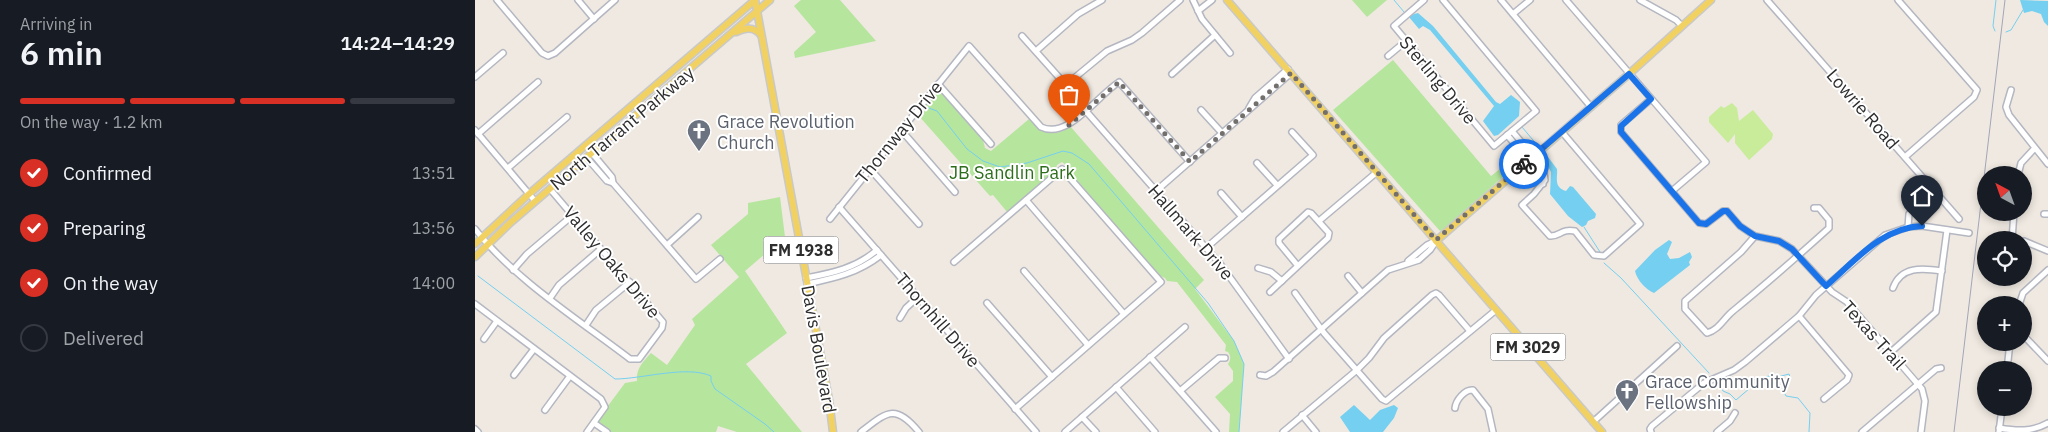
<!DOCTYPE html>
<meta charset="utf-8">
<style>
:root{--surface:#171b24;--page:#242831;--text:#f1f3f6;--muted:#9ea1a6;--line:#363941;--accent:#d93025}
body{margin:0;font-family:"IBM Plex Sans",sans-serif;background:var(--page);color:var(--text);height:100vh;display:flex;flex-direction:column;font-size:19px;white-space:nowrap}
*{box-sizing:border-box;margin:0}
p{font-size:16px;color:var(--muted)}
.icon{flex:none;width:28px;height:28px;fill:none;stroke:currentColor;stroke-width:2;stroke-linecap:round;stroke-linejoin:round}
.map{position:relative;flex:1;overflow:hidden}
.drawer{display:flex;flex-direction:column;background:var(--surface);width:475px}
.drawer>*{flex:none}
.needle{width:32px;rotate:319deg}
.fabs{position:absolute;left:1502px;top:166px;display:grid;gap:10px}
.fabs a{display:grid;place-items:center;width:55px;height:55px;border-radius:50%;background:var(--surface);box-shadow:0 2px 8px #0003;font-size:25px}
.pin{position:absolute;display:grid;place-items:center;width:42px;height:42px;color:#fff;margin:-51px -21px;border-radius:50% 50% 50% 0;rotate:-45deg;box-shadow:0 0 5px #0007}
.pin .icon{rotate:45deg}
.courier{position:absolute;display:grid;place-items:center;width:50px;height:50px;margin:-25px;border:4px solid #1a73e8;border-radius:50%;background:#fff;color:#222;box-shadow:0 1px 6px #0007}
.headline em{font-style:normal;font-weight:600}
.headline div{display:flex;flex-direction:column-reverse}
.headline{display:flex;align-items:center;justify-content:space-between;height:85px;padding:0 20px}
h1{font-size:32px;font-weight:600;line-height:38px}
.bar{display:grid;grid-template-columns:repeat(4,1fr);gap:8px 5px;align-content:center;height:60px;padding:0 20px}
.bar i{height:6px;border-radius:4px;background:var(--line)}
.bar .active{background:var(--accent)}
.bar p{grid-column:span 4}
ol{padding:0 20px;list-style:none}
li{display:flex;align-items:center;gap:15px;height:55px}
li p{margin-inline-start:auto}
li .icon{padding:5px;border-radius:50%;background:var(--accent);color:#fff;stroke-width:4}
li:last-child{color:var(--muted)}
li i{width:28px;height:28px;border:2px solid var(--line);border-radius:50%}
main{display:flex;flex:1;min-height:0}
.map>svg:first-child{display:block}
</style>
<main>
<section class="drawer">
<div class="headline"><div><h1>6 min</h1><p>Arriving in</p></div><em>14:24–14:29</em></div>
<div class="bar"><i class="active"></i><i class="active"></i><i class="active"></i><i></i><p>On the way · 1.2 km</p></div>
<ol>
<li><svg class="icon" aria-label="check" viewBox="0 0 24 24"><path d="M5 12l5 5 9-10"/></svg>Confirmed<p>13:51</p></li>
<li><svg class="icon" aria-label="check" viewBox="0 0 24 24"><path d="M5 12l5 5 9-10"/></svg>Preparing<p>13:56</p></li>
<li><svg class="icon" aria-label="check" viewBox="0 0 24 24"><path d="M5 12l5 5 9-10"/></svg>On the way<p>14:00</p></li>
<li><i></i>Delivered</li>
</ol>
</section>
<div class="map">
<svg width="1573" height="432" viewBox="0 0 1573 432">
<rect width="100%" height="100%" fill="#efe9e1"/>
<!-- green -->
<g fill="#b6e59e">
<path d="M 326,0 L 365,0 L 401,41 L 320,58 L 319,52 L 341,32 L 319,6 Z"/>
<path d="M 877,0 L 912,0 L 892,17 Z"/>
<path d="M 918,60 L 1016,176 L 1043,155 L 1047,160 L 969,229 L 965,231 L 858,110 Z"/>
<path d="M 464,89 L 508,140 L 510,148 L 516,151 L 554,119 C 565,132 581,139 595,126 L 729,280 L 720,289 L 759,341 L 769,364 L 764,432 L 754,432 L 755,414 L 740,397 L 758,381 L 758,371 L 753,364 C 756,360 756,356 753,352 L 750,351 L 751,345 L 702,282 L 692,281 L 690,278 L 683,275 L 595,172 L 593,167 L 587,162 L 582,165 L 580,172 L 533,213 L 518,195 L 515,196 L 443,115 Z"/>
<path d="M 305,197 L 310,237 L 270,271 L 312,333 L 271,364 L 327,432 L 262,432 L 243,426 L 241,432 L 135,432 L 121,422 L 150,383 L 162,381 C 161,368 168,362 176,353 L 192,365 L 220,325 L 217,319 L 264,277 L 236,245 L 273,214 L 273,203 Z"/>
</g>
<!-- pitch -->
<path fill="#c9ec9a" d="M 1257,103 L 1262,108 L 1264,121 L 1278,110 L 1298,134 L 1297,139 L 1274,160 L 1260,143 L 1260,134 L 1253,143 L 1234,122 L 1234,117 L 1246,106 L 1249,108 Z"/>
<!-- water -->
<g fill="#75cff0">
<path d="M 1545,0 L 1573,1 L 1573,26 L 1569,22 L 1566,14 L 1557,11 L 1549,13 Z"/>
<path d="M 943,13 L 958,26 L 1021,102 L 1025,104 L 1036,95 L 1045,102 L 1044,116 L 1023,135 L 1019,136 L 1008,121 L 1019,106 L 955,30 L 948,26 L 944,29 L 934,17 L 939,14 Z"/>
<path d="M 1070,153 L 1082,169 C 1083,177 1078,187 1091,191 L 1095,186 L 1098,187 L 1121,214 L 1120,218 L 1113,221 L 1111,225 L 1107,227 L 1093,216 L 1075,194 L 1076,172 L 1067,154 Z"/>
<path d="M 1194,240 L 1197,242 L 1192,254 L 1195,259 L 1204,258 L 1215,252 L 1217,257 L 1214,262 L 1215,265 L 1179,293 C 1171,290 1162,280 1160,271 L 1180,250 Z"/>
<path d="M 879,405 L 895,420 L 905,410 L 919,405 L 923,408 L 919,418 L 908,432 L 875,432 L 865,417 Z"/>
</g>
<g fill="none" stroke-linecap="round" stroke-linejoin="round">
<!-- stream -->
<g stroke="#75cff0" stroke-width="1">
<path d="M 919,0 L 929,12"/>
<path d="M 1520,31 L 1518,26 L 1521,0"/>
<path d="M 1531,32 L 1536,30 L 1548,10"/>
<path d="M 451,107 L 462,111 L 492,149 L 508,161 L 525,167 L 552,163 L 588,151 L 597,153 L 614,164 L 733,303 L 759,341 L 769,364 L 764,432"/>
<path d="M 1047,127 L 1063,146"/>
<path d="M 1109,227 L 1125,252"/>
<path d="M 1129,263 L 1146,278 L 1234,373"/>
<path d="M 3,276 L 140,379 C 167,379 212,365 236,376 L 236,381 L 240,389 L 290,424 L 299,432"/>
<path d="M 1242,381 L 1248,391 L 1255,394 L 1261,400 L 1275,388 L 1277,381 L 1281,379 L 1286,380 L 1293,376 L 1299,378 L 1314,374 L 1315,377 L 1314,381 L 1310,383 L 1309,392 L 1311,396 L 1323,398 L 1335,413 L 1334,432"/>
</g>
<!-- minor casing -->
<g stroke="#b4b7c1" stroke-width="8">
<g id="minor">
<path d="M 22,0 L 67,53 L 73,56 L 80,53 L 140,0"/>
<path d="M 103,0 L 119,19"/>
<path d="M 718,0 L 727,19 L 755,53"/>
<path d="M 949,0 L 919,26 L 1019,146 L 1061,111 L 968,0"/>
<path d="M 1026,0 L 1116,107"/>
<path d="M 1091,0 L 1231,162 L 1197,191"/>
<path d="M 1165,0 L 1201,20 L 1207,26"/>
<path d="M 1292,0 L 1484,219"/>
<path d="M 1423,0 L 1502,90 L 1499,97 L 1430,157"/>
<path d="M 723,11 L 737,0"/>
<path d="M 1038,14 L 1055,0"/>
<path d="M 547,36 L 589,83 L 592,84 L 632,51 L 657,40 L 667,33 L 705,0"/>
<path d="M 561,51 L 603,14 L 627,0"/>
<path d="M 913,56 L 931,41"/>
<path d="M 697,74 L 740,35"/>
<path d="M 0,77 L 28,53"/>
<path d="M 463,84 L 516,144"/>
<path d="M 1536,90 L 1531,107 L 1534,115 L 1573,164"/>
<path d="M 1176,99 L 1146,125 L 1146,132 L 1224,223 L 1231,224 L 1248,211 L 1252,211 L 1265,226 L 1280,236 L 1304,241 L 1317,249 L 1357,292 L 1372,302 L 1447,389 L 1450,401 L 1446,432"/>
<path d="M 774,108 L 780,98 L 813,69"/>
<path d="M 610,110 L 746,265 L 814,359"/>
<path d="M 726,110 L 747,133"/>
<path d="M 0,130 L 60,201"/>
<path d="M 426,130 L 480,192"/>
<path d="M 1037,131 L 1058,156"/>
<path d="M 3,134 L 63,82"/>
<path d="M 1032,135 L 1054,160"/>
<path d="M 117,153 L 137,177 L 138,183 L 221,279 L 245,259"/>
<path d="M 112,158 L 132,181 L 138,183"/>
<path d="M 1056,158 C 1066,161 1069,170 1070,180 L 1059,194 L 1047,205 L 1075,236 C 1084,237 1087,228 1100,231 L 1119,255 L 1129,256 L 1165,224 L 1087,132"/>
<path d="M 1056,158 C 1057,168 1066,174 1068,184"/>
<path d="M 782,163 L 802,185"/>
<path d="M 33,168 L 92,117"/>
<path d="M 395,169 L 444,224"/>
<path d="M 1543,175 L 1546,163 L 1559,149"/>
<path d="M 681,191 L 816,73"/>
<path d="M 746,193 L 767,217"/>
<path d="M 551,200 L 649,314"/>
<path d="M 364,207 L 561,432"/>
<path d="M 1569,214 L 1573,214"/>
<path d="M 355,219 L 494,46 L 566,127 C 593,140 622,96 644,82 L 715,162"/>
<path d="M 844,221 L 902,172"/>
<path d="M 1433,227 L 1434,214 L 1459,190"/>
<path d="M 0,229 C 39,279 104,320 155,359 L 164,359 L 187,328 L 188,322 L 75,189"/>
<path d="M 1280,236 L 1266,252 L 1210,301 L 1210,309 L 1232,333 C 1244,330 1249,318 1258,311 C 1291,284 1323,256 1354,228 L 1354,220 L 1344,208 L 1339,208"/>
<path d="M 1537,240 L 1539,212"/>
<path d="M 1549,241 L 1573,251"/>
<path d="M 192,245 L 223,217"/>
<path d="M 731,248 L 838,155 L 817,132"/>
<path d="M 933,261 L 952,245 L 960,241"/>
<path d="M 479,262 L 587,169 L 686,282 L 540,409"/>
<path d="M 783,268 L 796,272 L 807,281"/>
<path d="M 38,270 L 52,254 L 98,215"/>
<path d="M 549,271 L 613,345"/>
<path d="M 873,276 L 887,293"/>
<path d="M 331,278 C 358,273 381,268 402,250"/>
<path d="M 332,284 C 360,278 383,273 406,255"/>
<path d="M 1418,288 C 1426,266 1447,268 1467,271"/>
<path d="M 795,292 L 853,238 L 854,233 L 836,213 L 833,212 L 804,239 L 804,243 L 823,266"/>
<path d="M 820,293 L 849,333 L 907,399 L 911,401 L 1021,310"/>
<path d="M 75,298 L 84,285 L 126,249"/>
<path d="M 512,303 L 577,377"/>
<path d="M 0,304 L 126,399 L 130,407 L 112,432"/>
<path d="M 1544,305 L 1548,293 L 1573,270"/>
<path d="M 1324,316 L 1374,375 L 1372,380 L 1349,399"/>
<path d="M 425,318 L 431,308 L 443,297"/>
<path d="M 111,325 L 121,310 L 155,282"/>
<path d="M 1549,336 L 1573,361"/>
<path d="M 9,339 L 22,321"/>
<path d="M 1416,352 L 1461,312 L 1472,230"/>
<path d="M 675,357 L 741,432"/>
<path d="M 1532,370 L 1535,342"/>
<path d="M 39,375 L 59,349"/>
<path d="M 785,375 L 791,376 L 798,372 L 913,270 L 944,260 L 955,250 L 961,241"/>
<path d="M 641,387 L 680,432"/>
<path d="M 705,391 L 744,358 L 750,358"/>
<path d="M 980,408 C 981,400 990,389 998,390 L 1013,409 L 1018,432"/>
<path d="M 70,410 L 95,376"/>
<path d="M 827,415 L 841,432"/>
<path d="M 607,417 L 621,432"/>
<path d="M 1118,422 L 1202,346"/>
<path d="M 119,423 L 132,432"/>
<path d="M 1524,428 C 1542,431 1557,432 1573,423"/>
<path d="M 0,429 L 3,432"/>
<path d="M 386,432 C 412,412 420,403 444,432"/>
<path d="M 590,432 L 710,327"/>
<path d="M 808,432 L 882,370 L 894,358 L 909,338 L 957,295 L 961,293 L 964,295 L 995,331"/>
<path d="M 1176,432 L 1175,429 L 1177,426 L 1229,383 L 1259,370 L 1270,362 L 1324,316 L 1341,295 L 1410,235 L 1433,227 L 1447,226 L 1494,233"/>
<path d="M 1242,432 L 1255,421 L 1260,413"/>
<path d="M 1387,432 L 1461,369 L 1466,368"/>
<path d="M 1524,432 L 1527,408"/>
</g>
</g>
<!-- major casing -->
<g stroke="#c9c9c9" stroke-width="9">
<g id="major">
<path d="M 280,0 L 354,400 L 358,432"/>
<path d="M 752,0 L 1127,432"/>
<path d="M 261,32 C 271,28 278,26 286,35"/>
<path d="M 961,241 L 1154,74 L 1236,0"/>
<path d="M 0,244 L 54,194 L 280,0"/>
<path d="M 0,257 L 35,223 L 295,0"/>
</g>
</g>
<!-- minor -->
<use href="#minor" stroke="#fff" stroke-width="5"/>
<!-- major -->
<use href="#major" stroke="#f2d163" stroke-width="6"/>
<!-- rail -->
<path stroke="#a3a6b8" stroke-width="1" d="M 1479,432 L 1530,0"/>
</g>
<g fill="none" stroke-linecap="round" stroke-linejoin="round">
<!-- done -->
<path stroke="#726f6d" stroke-width="5" stroke-dasharray="0 9" d="M 594,125 L 644,82 L 715,162 L 816,73 L 961,240 L 1049,164"/>
<!-- route -->
<path stroke="#1a73e8" stroke-width="6" d="M 1049,164 L 1154,74 L 1176,99 L 1146,126 L 1146,132 L 1224,223 L 1231,224 L 1248,211 L 1252,211 L 1265,226 L 1280,236 L 1304,241 L 1317,249 L 1351,286 C 1381,260 1406,228 1447,226"/>
</g>
<!-- icons -->
<defs>
<g id="church-pin" transform="scale(1.25)"><path d="M0 17L-7.5 6A9.5 9.5 0 1 1 7.5 6Z" fill="#6b7280" stroke="#fff"/><path d="M-1.2-6h2.4v3.5h3.3v2.4h-3.3V6h-2.4V-.1h-3.3v-2.4h3.3Z" fill="#fff"/></g>
</defs>
<g fill-rule="evenodd">
<use href="#church-pin" x="224" y="131"/>
<use href="#church-pin" x="1152" y="391"/>
</g>
<g text-anchor="middle" dominant-baseline="central" stroke-width="4" stroke-linejoin="round" paint-order="stroke">
<!-- shield labels -->
<g fill="#fff" stroke="#6d6d6d" stroke-width="1">
<rect x="288.5" y="236.5" width="75" height="27" rx="4"/>
<rect x="1015.5" y="333.5" width="75" height="27" rx="4"/>
</g>
<g font-size="16" font-weight="bold" fill="#2e2e2e">
<text x="326" y="250">FM 1938</text>
<text x="1053" y="347">FM 3029</text>
</g>
<!-- street labels -->
<g font-size="18" fill="#2e2e2e" stroke="#fff">
<text transform="translate(963 80) rotate(50)">Sterling Drive</text>
<text transform="translate(1388 109) rotate(49)">Lowrie Road</text>
<text transform="translate(147 128) rotate(-40)">North Tarrant Parkway</text>
<text transform="translate(424 132) rotate(-51)">Thornway Drive</text>
<text transform="translate(716 232) rotate(49)">Hallmark Drive</text>
<text transform="translate(137 262) rotate(50)">Valley Oaks Drive</text>
<text transform="translate(463 320) rotate(49)">Thornhill Drive</text>
<text transform="translate(1399 335) rotate(48)">Texas Trail</text>
<text transform="translate(344 349) rotate(80)">Davis Boulevard</text>
</g>
<!-- worship labels -->
<g font-size="18" fill="#5b616d" stroke="#fff" text-anchor="start">
<text x="242" y="121">Grace Revolution<tspan x="242" dy="21">Church</tspan></text>
<text x="1170" y="381">Grace Community<tspan x="1170" dy="21">Fellowship</tspan></text>
</g>
<!-- park labels -->
<g font-size="18" fill="#2c6e1b" stroke="#fff">
<text x="537" y="172">JB Sandlin Park</text>
</g>
</g>
</svg>
<div class="fabs">
<a><svg class="needle" viewBox="-14 -14 28 28"><path d="M0-13l5 13h-10z" fill="#e53935"/><path d="M0 13l5-13h-10z" fill="#9ea1a6"/></svg></a>
<a><svg class="icon" aria-label="locate" viewBox="0 0 24 24"><circle cx="12" cy="12" r="6"/><path d="M12 2v4M12 18v4M2 12h4M18 12h4"/></svg></a>
<a>+</a>
<a>−</a>
</div>
<div class="pin" style="left:594px;top:125px;background:#ea580c"><svg class="icon" aria-label="bag" viewBox="0 0 24 24"><path d="M5 8h14l-1 12H6zM9 8a3 3 0 0 1 6 0"/></svg></div>
<div class="pin" style="left:1447px;top:226px;background:#1f2937"><svg class="icon" aria-label="home" viewBox="0 0 24 24"><path d="M3 11l9-7 9 7M6 9v11h12V9"/></svg></div>
<div class="courier" style="left:1049px;top:164px"><svg class="icon" aria-label="bike" viewBox="0 0 24 24"><circle cx="6" cy="16" r="4"/><circle cx="18" cy="16" r="4"/><path d="M6 16l4-8h5l3 8M10 8l3 8H6M13 5h3"/></svg></div>
</div>
</main>
